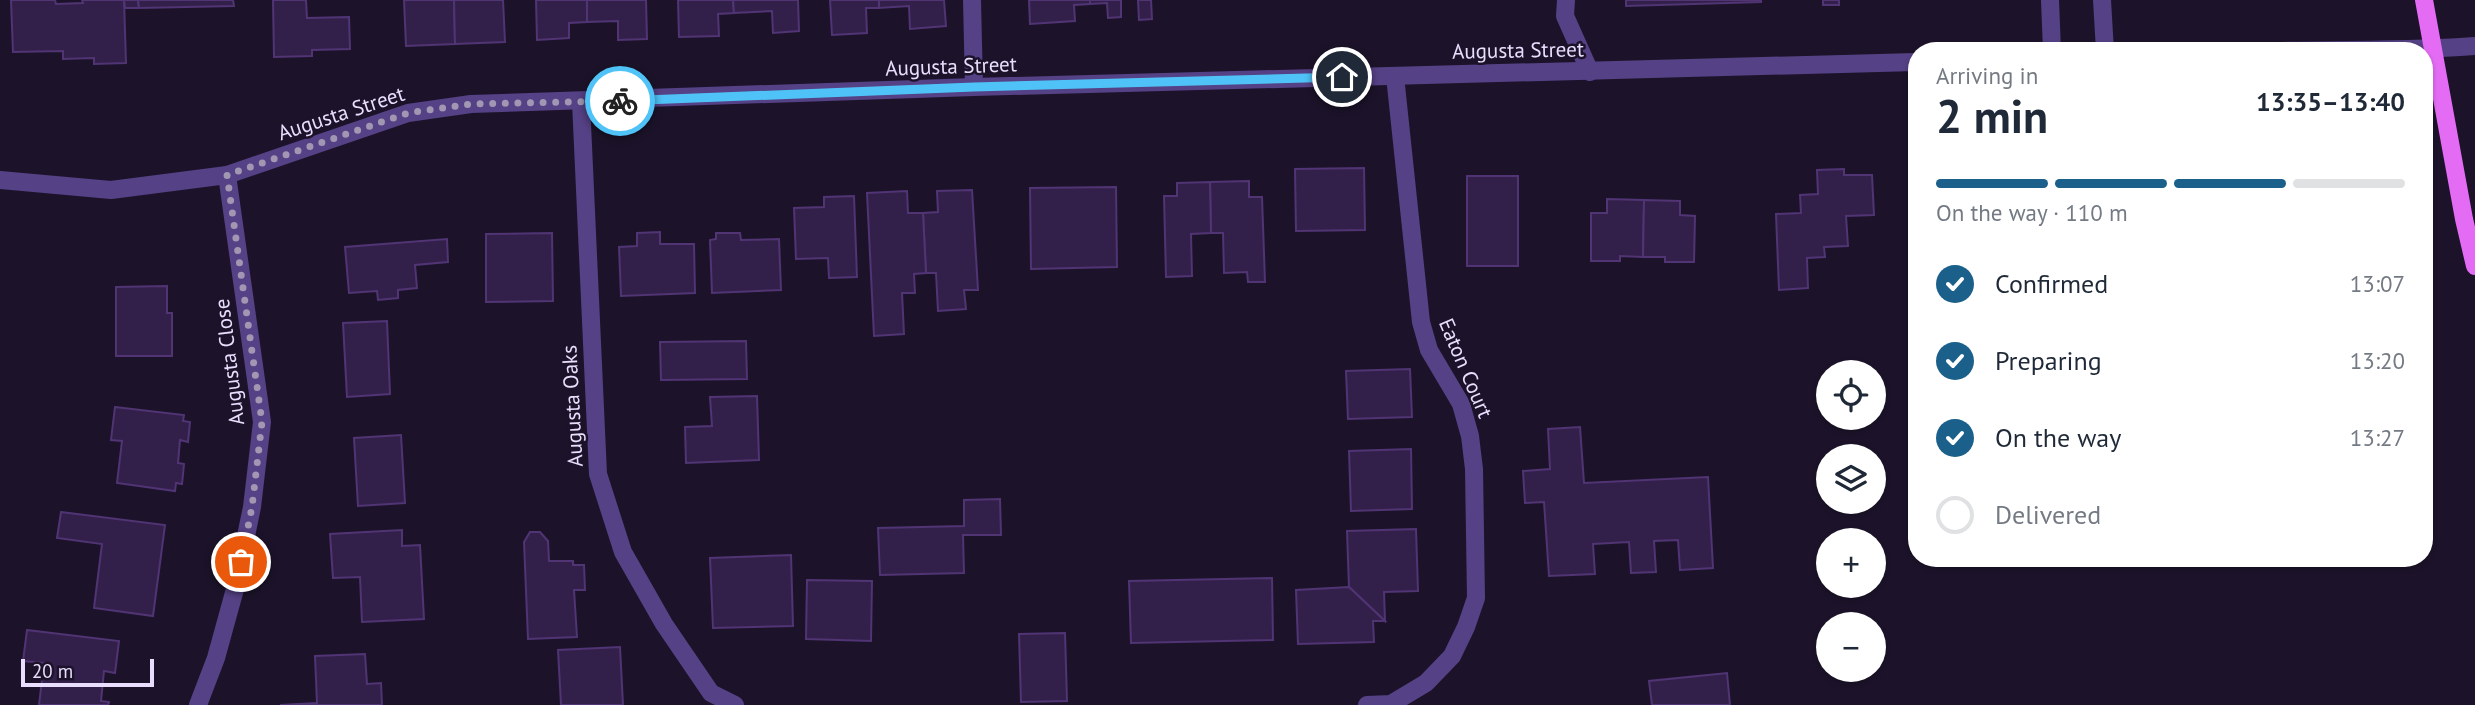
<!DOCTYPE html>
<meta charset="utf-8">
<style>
:root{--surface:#fff;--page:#f2f2f3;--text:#1f2937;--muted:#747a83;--line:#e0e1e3;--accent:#1b608a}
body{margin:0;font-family:"PT Sans",sans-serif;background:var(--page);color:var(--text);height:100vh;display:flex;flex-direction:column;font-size:26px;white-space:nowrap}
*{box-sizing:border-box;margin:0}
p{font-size:23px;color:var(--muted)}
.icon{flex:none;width:38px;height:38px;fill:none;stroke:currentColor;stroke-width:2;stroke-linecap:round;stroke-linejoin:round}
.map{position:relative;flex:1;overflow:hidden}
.sheet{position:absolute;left:1908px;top:42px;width:525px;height:525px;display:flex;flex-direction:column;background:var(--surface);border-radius:28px;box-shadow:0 2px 5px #0004}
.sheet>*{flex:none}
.buttons{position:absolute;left:1816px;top:360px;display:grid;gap:14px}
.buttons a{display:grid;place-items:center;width:70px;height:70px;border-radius:50%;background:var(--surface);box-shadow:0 2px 5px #0004;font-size:35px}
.scale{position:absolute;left:21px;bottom:18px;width:133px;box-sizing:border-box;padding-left:7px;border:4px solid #e9defd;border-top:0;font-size:19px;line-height:24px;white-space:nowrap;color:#e9defd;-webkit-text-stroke:5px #1c132a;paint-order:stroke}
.pin{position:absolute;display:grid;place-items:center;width:60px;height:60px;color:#fff;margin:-30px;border:4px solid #fff;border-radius:50%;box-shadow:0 2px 7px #0007}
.courier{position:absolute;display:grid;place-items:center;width:70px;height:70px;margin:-35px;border:5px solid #4fc3f7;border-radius:50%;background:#fff;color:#222;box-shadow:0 2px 9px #0007}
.head em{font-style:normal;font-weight:700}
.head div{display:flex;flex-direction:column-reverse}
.head{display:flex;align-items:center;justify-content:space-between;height:119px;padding:0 28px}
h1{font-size:46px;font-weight:700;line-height:52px}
.bar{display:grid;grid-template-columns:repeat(4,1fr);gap:10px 7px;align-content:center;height:84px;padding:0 28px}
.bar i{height:9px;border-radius:5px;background:var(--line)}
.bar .active{background:var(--accent)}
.bar p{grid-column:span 4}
ol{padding:0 28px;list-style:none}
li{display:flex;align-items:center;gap:21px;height:77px}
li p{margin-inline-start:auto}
li .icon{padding:7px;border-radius:50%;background:var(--accent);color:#fff;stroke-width:4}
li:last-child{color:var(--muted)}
li i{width:38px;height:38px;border:4px solid var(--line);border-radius:50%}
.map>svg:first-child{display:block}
</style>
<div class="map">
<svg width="2475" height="705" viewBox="0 0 2475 705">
<rect width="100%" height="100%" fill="#1c132a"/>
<!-- building -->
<g fill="#33204a" stroke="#503474" stroke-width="2">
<path d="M 11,0 L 55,0 L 56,4 L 83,3 L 82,0 L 124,0 L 126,63 L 94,64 L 94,58 L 63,59 L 63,51 L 13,52 Z"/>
<path d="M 124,0 L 138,0 L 139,8 L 125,8 Z"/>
<path d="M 138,0 L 233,0 L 234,6 L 139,8 Z"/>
<path d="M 273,0 L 306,0 L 307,18 L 349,17 L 350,49 L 312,50 L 312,56 L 274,57 Z"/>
<path d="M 404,0 L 454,0 L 455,44 L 406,46 Z"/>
<path d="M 454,0 L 503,0 L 505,42 L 455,44 Z"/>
<path d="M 536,0 L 587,0 L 587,22 L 569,23 L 569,38 L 537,40 Z"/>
<path d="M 587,0 L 646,0 L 647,39 L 618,40 L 618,21 L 587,22 Z"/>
<path d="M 678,0 L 733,0 L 734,13 L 718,14 L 719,36 L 679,37 Z"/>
<path d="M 733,0 L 798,0 L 799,31 L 773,33 L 772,11 L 734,13 Z"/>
<path d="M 830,0 L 879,0 L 879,8 L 866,8 L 867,33 L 832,35 Z"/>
<path d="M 879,0 L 944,0 L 946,26 L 910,29 L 909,6 L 879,8 Z"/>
<path d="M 1029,0 L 1090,0 L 1090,4 L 1074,5 L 1075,21 L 1030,24 Z"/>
<path d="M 1090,0 L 1121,0 L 1121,17 L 1108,18 L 1107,3 L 1090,4 Z"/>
<path d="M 1138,0 L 1151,0 L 1152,19 L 1139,20 Z"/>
<path d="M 1626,0 L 1761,0 L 1761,2 L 1626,6 Z"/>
<rect x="1823" y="0" width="16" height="5"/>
<path d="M 1364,168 L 1365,230 L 1296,231 L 1295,169 Z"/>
<path d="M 1844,169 L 1844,175 L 1872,175 L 1874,215 L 1846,216 L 1848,246 L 1824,247 L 1825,257 L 1807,258 L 1808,288 L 1779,290 L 1776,214 L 1801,213 L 1800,195 L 1818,194 L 1817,170 Z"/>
<rect x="1467" y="176" width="51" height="90"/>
<path d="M 1249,181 L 1249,197 L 1262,197 L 1265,282 L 1248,282 L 1247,272 L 1224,273 L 1223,233 L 1211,233 L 1210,182 Z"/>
<path d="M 1210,182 L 1211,233 L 1191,234 L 1192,276 L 1166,277 L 1164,196 L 1177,196 L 1177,183 Z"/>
<path d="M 1116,187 L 1117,267 L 1031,269 L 1030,188 Z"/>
<path d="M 972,190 L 978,290 L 964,290 L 966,309 L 938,311 L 936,273 L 926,273 L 923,213 L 938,212 L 937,191 Z"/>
<path d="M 907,191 L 908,213 L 923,213 L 926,273 L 914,274 L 915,293 L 902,293 L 904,334 L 874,336 L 867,193 Z"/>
<path d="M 854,196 L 857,277 L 829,278 L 828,258 L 796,259 L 794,208 L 824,207 L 824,197 Z"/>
<path d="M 1607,199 L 1644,200 L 1643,257 L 1620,256 L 1620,261 L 1591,261 L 1591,213 L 1607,213 Z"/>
<path d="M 1644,200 L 1680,201 L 1680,215 L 1695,216 L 1694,262 L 1665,262 L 1665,257 L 1643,257 Z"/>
<path d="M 660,232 L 660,244 L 694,244 L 695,293 L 621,296 L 619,247 L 637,246 L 637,233 Z"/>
<path d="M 552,233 L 553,301 L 486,302 L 486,234 Z"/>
<path d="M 716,233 L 740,233 L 741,240 L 779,239 L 781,290 L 712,293 L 710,240 L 716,239 Z"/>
<path d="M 447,239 L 448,262 L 415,265 L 417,288 L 398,290 L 398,298 L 378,300 L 377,291 L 349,293 L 345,247 Z"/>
<path d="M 167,286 L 167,313 L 172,313 L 172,356 L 116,356 L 116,287 Z"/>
<path d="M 387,321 L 390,394 L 347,397 L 343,323 Z"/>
<path d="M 746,341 L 747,379 L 661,380 L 660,342 Z"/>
<path d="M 1410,369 L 1412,417 L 1348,419 L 1346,371 Z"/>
<path d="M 757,396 L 759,460 L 686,463 L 685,427 L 712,426 L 710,397 Z"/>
<path d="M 115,407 L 184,415 L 183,421 L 190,422 L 188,442 L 180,440 L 178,463 L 184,464 L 182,484 L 176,483 L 175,491 L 117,483 L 122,441 L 111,440 Z"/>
<path d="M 1580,427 L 1584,483 L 1708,477 L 1713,568 L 1680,570 L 1678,540 L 1654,541 L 1656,572 L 1631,573 L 1629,542 L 1593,544 L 1595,574 L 1549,576 L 1544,502 L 1525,503 L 1523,471 L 1550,469 L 1548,429 Z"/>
<path d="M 401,435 L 405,503 L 358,506 L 354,438 Z"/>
<path d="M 1411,449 L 1412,509 L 1351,511 L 1349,451 Z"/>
<path d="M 1000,499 L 1001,535 L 963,535 L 964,573 L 880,575 L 878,528 L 964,526 L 964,500 Z"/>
<path d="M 61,512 L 165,525 L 153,616 L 94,608 L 102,544 L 57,538 Z"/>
<path d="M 1416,529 L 1418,591 L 1384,592 L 1385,621 L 1349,587 L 1347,531 Z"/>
<path d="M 402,530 L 402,546 L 420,545 L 424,619 L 362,622 L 360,577 L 333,578 L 330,534 Z"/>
<path d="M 530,532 L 540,532 L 548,541 L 549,561 L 573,561 L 573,565 L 584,565 L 585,590 L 574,590 L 577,637 L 528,639 L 524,542 Z"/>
<path d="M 791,555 L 793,626 L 713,628 L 710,558 Z"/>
<path d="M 1272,578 L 1273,640 L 1131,643 L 1129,581 Z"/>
<path d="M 807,580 L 872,581 L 871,641 L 806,639 Z"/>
<path d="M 1349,587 L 1385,621 L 1373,621 L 1374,642 L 1298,644 L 1296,590 Z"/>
<path d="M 27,630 L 119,641 L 115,673 L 104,671 L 101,701 L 109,702 L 108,705 L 39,705 L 44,663 L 23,661 Z"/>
<path d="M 1065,633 L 1067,701 L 1021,702 L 1019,634 Z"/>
<path d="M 620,647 L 623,705 L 561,705 L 558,650 Z"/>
<path d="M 365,654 L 367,684 L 381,683 L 382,705 L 280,705 L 317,703 L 315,656 Z"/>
<path d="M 1727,673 L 1730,705 L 1652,705 L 1649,681 Z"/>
</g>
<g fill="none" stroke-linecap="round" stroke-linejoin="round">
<!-- minor -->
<g stroke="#554185" stroke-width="18">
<path d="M 972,0 L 974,87"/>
<path d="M 1566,0 L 1565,16 L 1590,72"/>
<path d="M 2050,0 L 2052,51"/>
<path d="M 2102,0 L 2105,51"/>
<path d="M 2281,51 C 2346,49 2411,51 2475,46"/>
<path d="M 581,102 L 598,474 L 623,552 L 664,624 L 711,693 L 735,705"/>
<path d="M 0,180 L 111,190 L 227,175 L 408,113 L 471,104 L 974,87 L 1916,62"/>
<path d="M 198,705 L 216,658 L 235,589 L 252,507 L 262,422 L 227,175"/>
<path d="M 1367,705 L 1391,704 L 1426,683 L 1452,656 L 1466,627 L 1476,598 L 1474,469 L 1470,436 L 1461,404 L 1429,350 L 1421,322 L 1395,76"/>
</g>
<!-- major -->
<path stroke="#e46cf5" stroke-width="18" d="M 2424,0 L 2464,219 L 2475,266"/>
</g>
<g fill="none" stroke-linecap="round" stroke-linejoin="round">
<!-- done -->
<path stroke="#a197b3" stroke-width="7" stroke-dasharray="0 12.6" d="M 241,562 L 252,507 L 262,422 L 227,175 L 408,113 L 471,104 L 620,101"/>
<!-- route -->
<path stroke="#4fc3f7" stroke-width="9" d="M 620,101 L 974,87 L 1342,77"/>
</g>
<g text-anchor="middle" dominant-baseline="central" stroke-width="5" stroke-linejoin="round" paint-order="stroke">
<!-- street labels -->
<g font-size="21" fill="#e9defd" stroke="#1c132a">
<text transform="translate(1518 50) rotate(-1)">Augusta Street</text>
<text transform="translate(951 66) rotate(-2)">Augusta Street</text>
<text transform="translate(341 113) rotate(-18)">Augusta Street</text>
<text transform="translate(229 362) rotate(-97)">Augusta Close</text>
<text transform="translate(1466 368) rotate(67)">Eaton Court</text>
<text transform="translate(572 406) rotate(-93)">Augusta Oaks</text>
</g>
</g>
</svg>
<div class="buttons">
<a><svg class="icon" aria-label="locate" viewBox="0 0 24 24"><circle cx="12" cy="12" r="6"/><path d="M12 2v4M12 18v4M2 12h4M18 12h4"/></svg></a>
<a><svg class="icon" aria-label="layers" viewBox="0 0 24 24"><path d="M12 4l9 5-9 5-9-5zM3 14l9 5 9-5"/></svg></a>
<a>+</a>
<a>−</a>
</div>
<div class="scale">20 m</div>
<div class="pin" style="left:241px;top:562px;background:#ea580c"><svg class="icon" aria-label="bag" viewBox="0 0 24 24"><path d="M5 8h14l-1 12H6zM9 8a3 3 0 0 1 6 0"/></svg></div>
<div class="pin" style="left:1342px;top:77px;background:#1f2937"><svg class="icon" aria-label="home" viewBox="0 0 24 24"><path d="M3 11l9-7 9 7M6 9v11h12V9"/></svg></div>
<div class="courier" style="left:620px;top:101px"><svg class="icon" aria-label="bike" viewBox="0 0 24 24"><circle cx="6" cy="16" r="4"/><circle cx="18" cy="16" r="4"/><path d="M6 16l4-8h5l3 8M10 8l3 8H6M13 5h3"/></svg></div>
<section class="sheet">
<div class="head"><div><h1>2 min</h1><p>Arriving in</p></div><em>13:35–13:40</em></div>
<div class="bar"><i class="active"></i><i class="active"></i><i class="active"></i><i></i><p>On the way · 110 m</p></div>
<ol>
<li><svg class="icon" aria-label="check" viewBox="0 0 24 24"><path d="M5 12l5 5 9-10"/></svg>Confirmed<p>13:07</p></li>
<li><svg class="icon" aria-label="check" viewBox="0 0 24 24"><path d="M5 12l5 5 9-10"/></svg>Preparing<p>13:20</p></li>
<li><svg class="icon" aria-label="check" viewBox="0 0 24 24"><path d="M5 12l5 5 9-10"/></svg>On the way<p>13:27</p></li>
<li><i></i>Delivered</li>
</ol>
</section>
</div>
